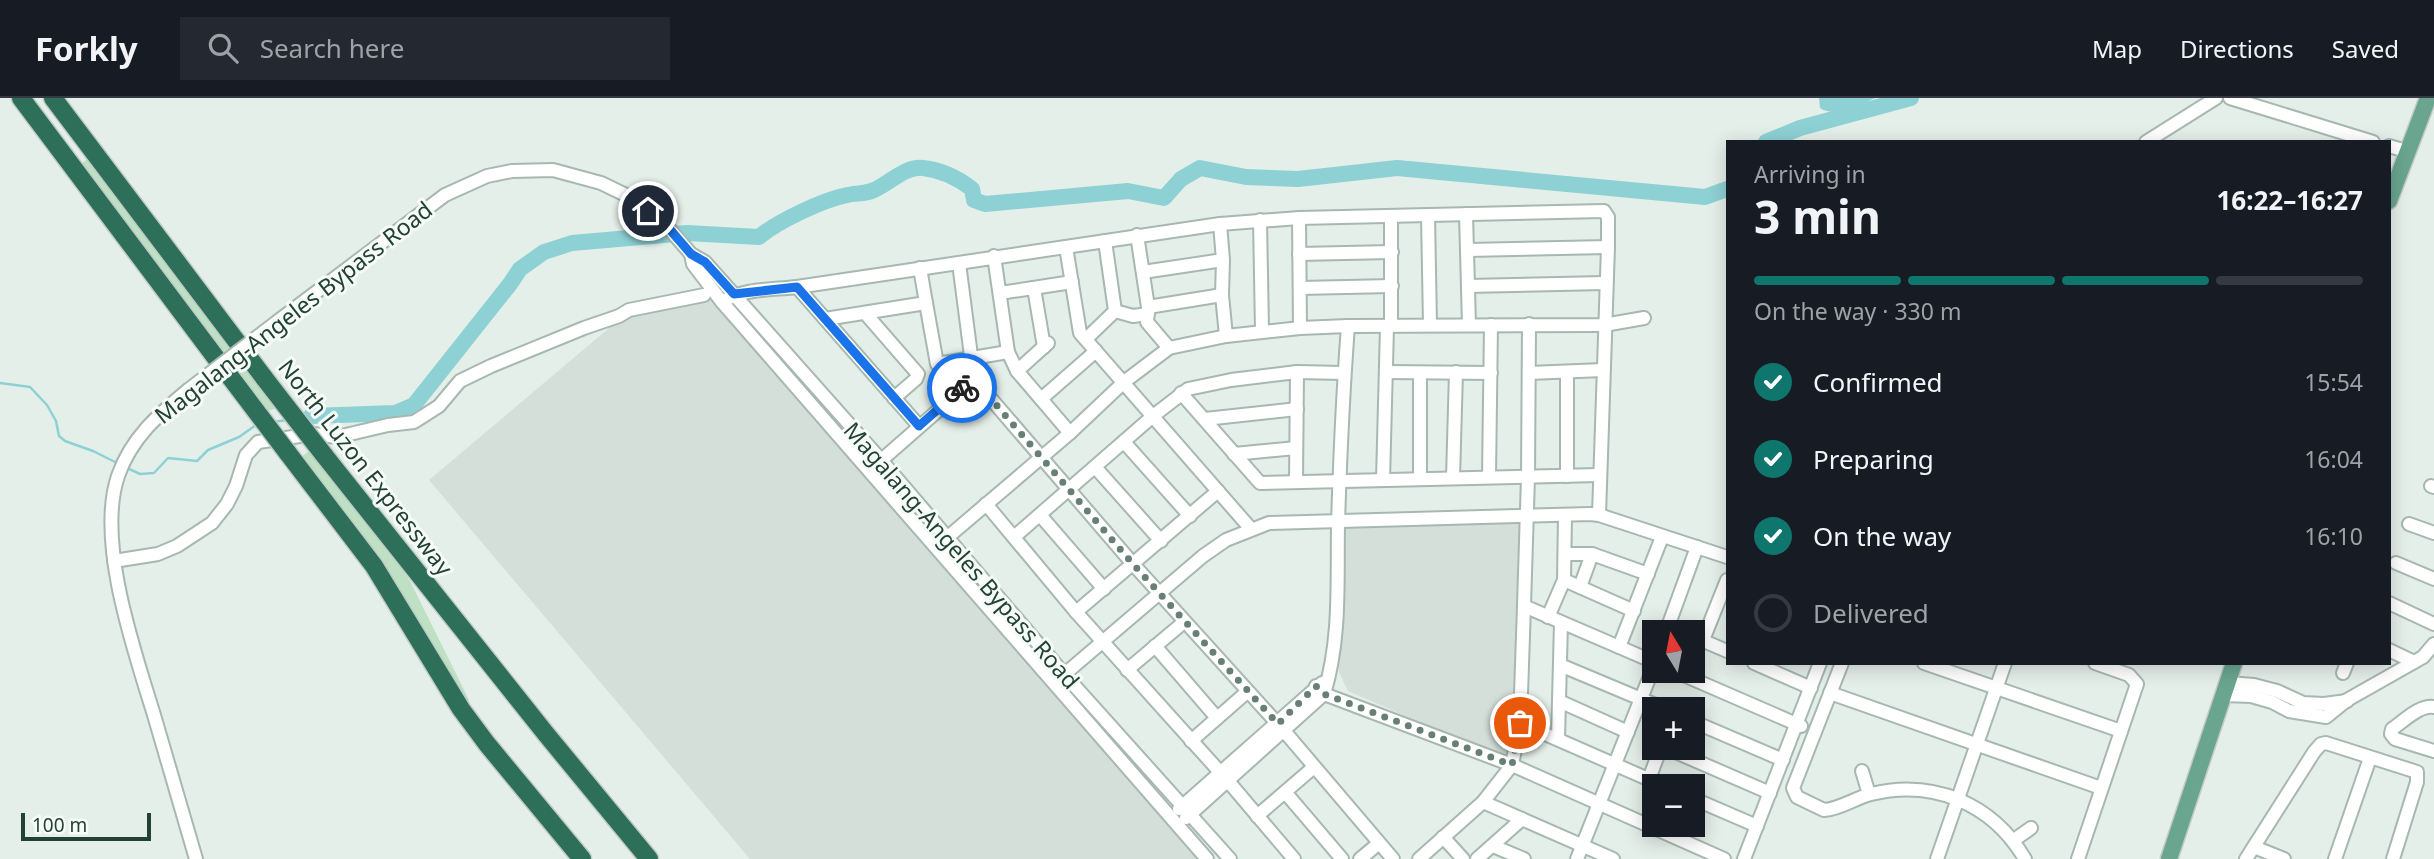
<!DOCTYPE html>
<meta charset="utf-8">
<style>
:root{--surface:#171b24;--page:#242831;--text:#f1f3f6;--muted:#9ea1a6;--line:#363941;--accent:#0f766e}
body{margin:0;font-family:"Noto Sans",sans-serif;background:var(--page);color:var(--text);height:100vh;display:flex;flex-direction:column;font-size:26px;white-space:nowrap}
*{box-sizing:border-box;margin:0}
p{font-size:23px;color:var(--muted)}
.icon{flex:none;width:38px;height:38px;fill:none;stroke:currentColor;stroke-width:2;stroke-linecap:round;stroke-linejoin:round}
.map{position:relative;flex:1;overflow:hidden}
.panel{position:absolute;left:1726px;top:42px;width:665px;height:525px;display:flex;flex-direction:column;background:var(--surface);border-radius:0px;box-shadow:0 4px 18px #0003}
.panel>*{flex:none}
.needle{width:46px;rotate:350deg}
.fabs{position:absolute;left:1642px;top:522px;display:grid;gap:14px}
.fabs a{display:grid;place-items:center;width:63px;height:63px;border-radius:0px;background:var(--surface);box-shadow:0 4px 18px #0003;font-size:35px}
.scale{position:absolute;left:21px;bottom:18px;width:130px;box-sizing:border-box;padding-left:7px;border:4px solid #234236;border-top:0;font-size:19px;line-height:24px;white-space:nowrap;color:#234236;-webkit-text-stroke:5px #f6fbf8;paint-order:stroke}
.pin{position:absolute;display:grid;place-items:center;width:60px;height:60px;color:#fff;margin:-30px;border:4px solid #fff;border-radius:50%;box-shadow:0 2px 7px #0007}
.courier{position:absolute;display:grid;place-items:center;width:70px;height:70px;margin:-35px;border:5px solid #1a73e8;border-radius:50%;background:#fff;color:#222;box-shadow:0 2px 9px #0007}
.head em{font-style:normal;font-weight:700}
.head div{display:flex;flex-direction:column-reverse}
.head{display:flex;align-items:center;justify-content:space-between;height:119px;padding:0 28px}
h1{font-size:46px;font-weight:700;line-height:52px}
.bar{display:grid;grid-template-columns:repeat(4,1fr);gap:10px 7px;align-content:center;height:84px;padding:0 28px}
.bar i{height:9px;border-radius:5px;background:var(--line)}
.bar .active{background:var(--accent)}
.bar p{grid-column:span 4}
ol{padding:0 28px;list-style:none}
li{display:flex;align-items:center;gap:21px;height:77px}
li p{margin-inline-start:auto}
li .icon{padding:7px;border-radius:50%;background:var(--accent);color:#fff;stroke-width:4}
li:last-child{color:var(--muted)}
li i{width:38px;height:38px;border:4px solid var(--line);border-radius:50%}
header{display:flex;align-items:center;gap:42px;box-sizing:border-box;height:98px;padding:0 35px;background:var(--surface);border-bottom:2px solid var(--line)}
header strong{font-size:33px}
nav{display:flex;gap:38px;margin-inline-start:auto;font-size:24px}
.search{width:490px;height:63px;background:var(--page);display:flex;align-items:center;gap:18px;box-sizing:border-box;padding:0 24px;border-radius:0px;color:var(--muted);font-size:26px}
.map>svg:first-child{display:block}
</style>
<header>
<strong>Forkly</strong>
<div class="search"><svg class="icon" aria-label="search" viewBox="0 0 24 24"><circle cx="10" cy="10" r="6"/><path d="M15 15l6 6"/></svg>Search here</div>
<nav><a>Map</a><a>Directions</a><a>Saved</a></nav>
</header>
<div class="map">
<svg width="2434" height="761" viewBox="0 0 2434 761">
<rect width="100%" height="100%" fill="#e5efe9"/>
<!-- built -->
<g fill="#d3dfd8">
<path d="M 709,198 L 880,392 L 1200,761 L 750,761 L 429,382 L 627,215 Z"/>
<path d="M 1523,422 L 1513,660 L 1507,662 L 1348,593 L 1339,574 L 1344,426 Z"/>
</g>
<!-- green -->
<g fill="#bee0c3">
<path d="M 86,62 L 91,63 L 239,253 L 225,265 L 80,67 Z"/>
<path d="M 247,265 L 280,309 L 265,314 L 233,275 Z"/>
<path d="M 312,351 L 389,450 L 411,485 L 469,602 L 464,607 L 300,360 Z"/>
</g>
<!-- water -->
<path fill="#8dd1d4" d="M 1819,0 L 1875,0 C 1861,7 1834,20 1820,10 Z"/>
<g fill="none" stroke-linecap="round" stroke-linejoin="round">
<!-- stream -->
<g stroke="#8dd1d4" stroke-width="2.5">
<path d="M 0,285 L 30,289 L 47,307 L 56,323 L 59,338 L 65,343 L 93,353 L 119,366"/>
<path d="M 273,324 L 287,322"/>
<path d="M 125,369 L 140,376 L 154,375 L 168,360 L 197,363 L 208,352 L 239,339 L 256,327"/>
</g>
<!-- river -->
<g stroke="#8dd1d4" stroke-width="16">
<path d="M 1766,44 L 1800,30 L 1911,0"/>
<path d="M 311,318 L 395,315 L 414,307 L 510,186 L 520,171 L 544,154 L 572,145 L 687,135 L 759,139 C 778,123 823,102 847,97 C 856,95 866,96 874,92 C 890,85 905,68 923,70 C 941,72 958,80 972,91 L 974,102 L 985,106 L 1128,93 L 1164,100 L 1181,81 L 1200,70 L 1246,79 L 1298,81 L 1397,70 L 1705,99 L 1727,91"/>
</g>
<!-- minor casing -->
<g stroke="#a7b8b0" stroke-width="16">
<g id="minor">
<path d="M 2230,0 L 2373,44"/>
<path d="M 2146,44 L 2216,0"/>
<path d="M 2389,48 L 2406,53"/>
<path d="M 1466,116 L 1469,227"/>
<path d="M 1428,117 L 1430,227"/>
<path d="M 1299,120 L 1300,230"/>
<path d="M 1260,122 L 1262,232"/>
<path d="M 1137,137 L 1148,209 L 1147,224 L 1169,250"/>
<path d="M 1066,149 L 1080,235 L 1251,431"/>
<path d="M 1468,152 L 1608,149"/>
<path d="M 691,156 L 693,166 L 722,204 L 1207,761"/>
<path d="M 1299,156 L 1392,154"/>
<path d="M 994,158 L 1008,254 L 1017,273 L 1070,335"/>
<path d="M 959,165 L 974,281 L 1133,466 L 1285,634 L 1393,761"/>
<path d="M 1143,174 L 1223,162 L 1220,126"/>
<path d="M 1468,188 L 1605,185"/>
<path d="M 797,189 L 919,328"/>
<path d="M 1034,190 L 1044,249"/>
<path d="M 1300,190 L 1392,188"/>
<path d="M 1000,195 L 1072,184"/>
<path d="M 1222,197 L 1223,162"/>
<path d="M 722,204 C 743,190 772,192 797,189 L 1220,126 L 1299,120 L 1604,113 L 1608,119 L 1608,149 L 1599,417"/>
<path d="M 926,205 L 937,266 L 1008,254"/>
<path d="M 1148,209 L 1222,197 L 1226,238"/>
<path d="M 1115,213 L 1133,218 L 1148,216"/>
<path d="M 865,215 L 918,276 L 916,281 L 894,300"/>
<path d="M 825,221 L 926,205 L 920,170"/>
<path d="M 278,223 L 445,97 L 487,78 L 512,73 L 553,72 L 601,85 L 630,99 L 666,127 L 691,156 L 705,164 L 881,362 L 1064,576 L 1230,761"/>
<path d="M 1391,228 L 1391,118"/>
<path d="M 1086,241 L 1115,213 L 1105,143"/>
<path d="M 1017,273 L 1048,245"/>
<path d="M 1386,274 L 1491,275"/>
<path d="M 1420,275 L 1420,381"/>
<path d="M 1529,275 L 1603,272"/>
<path d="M 188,292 C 158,317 131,340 118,378 C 96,443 134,552 154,617 C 168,665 182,713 196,761"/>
<path d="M 1181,295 L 1260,385 L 1599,377"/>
<path d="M 1041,301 L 1096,253"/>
<path d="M 1205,321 L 1297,311"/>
<path d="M 1124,344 L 1190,418"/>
<path d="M 1234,356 L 1296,350"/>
<path d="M 877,366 L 974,281"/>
<path d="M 1095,369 L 1161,443"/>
<path d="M 1567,378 L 1567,274"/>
<path d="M 1489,379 L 1491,227"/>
<path d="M 1453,380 L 1456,274"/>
<path d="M 1383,382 L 1387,229"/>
<path d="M 1296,384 L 1297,274"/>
<path d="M 2431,388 L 2434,389"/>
<path d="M 986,406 L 1076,514 L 1228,683 L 1294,761"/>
<path d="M 1040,417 L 1104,491"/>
<path d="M 2409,426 L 2434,435"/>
<path d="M 1014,439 L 1153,318 L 1188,291 L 1231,282 L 1297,274 L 1344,275"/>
<path d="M 942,444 L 1070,335 L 1124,284 L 1169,250 L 1226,238 L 1300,230 L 1348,228 L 1604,227 L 1644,220"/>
<path d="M 1565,456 L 1592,456 L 1648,476"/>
<path d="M 114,463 L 158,456 L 177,448 L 212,425 L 227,406 L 236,388 L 246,357 L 258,344 L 314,336 L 337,339 L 388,327 L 414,324 L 439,308 L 460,283 L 491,268 L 584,230 L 619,218 L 629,212 L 704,197"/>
<path d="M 2396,465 L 2434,481"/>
<path d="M 1564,482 L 1634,513"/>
<path d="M 1580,489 L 1592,456"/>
<path d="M 2389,505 L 2434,526"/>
<path d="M 1524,508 L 1654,564"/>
<path d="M 1076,514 L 1218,393"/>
<path d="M 1548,519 L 1564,482 L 1565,417"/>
<path d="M 1666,534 L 1697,449"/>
<path d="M 1692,538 L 1727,553"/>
<path d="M 1703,542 L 1727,482"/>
<path d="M 1155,548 L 1217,620"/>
<path d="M 1619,549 L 1662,439"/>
<path d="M 2389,552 L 2414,564"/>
<path d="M 1754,565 L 1811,590"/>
<path d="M 1842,565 L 1793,690 L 1797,699 L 1824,712 C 1840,711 1855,700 1871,696 C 1933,681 1992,705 2025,761"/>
<path d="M 1924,565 L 2121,633"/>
<path d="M 1560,567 L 1665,611"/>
<path d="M 1127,572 L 1184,524"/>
<path d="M 1672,572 L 1801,628"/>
<path d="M 2343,575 L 2347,565"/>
<path d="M 1060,580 L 1203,458 L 1226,442 L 1269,425 L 1590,416 L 1599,417 L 1727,459"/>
<path d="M 2228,585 L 2254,587 L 2277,593 L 2303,605 L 2324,606 L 2347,603"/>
<path d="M 1316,588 L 1324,596 L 1512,667 L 1724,761"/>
<path d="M 1830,595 L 2101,690"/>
<path d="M 2224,597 L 2251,598 L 2272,604 L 2289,613 L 2326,619 L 2347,602 L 2423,559 L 2434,546"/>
<path d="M 1559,603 L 1628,634"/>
<path d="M 2434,609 C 2419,607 2404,623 2392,631 L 2391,636 L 2395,641 L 2434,653"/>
<path d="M 1692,623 L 1783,662"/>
<path d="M 1520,625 L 1664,688"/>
<path d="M 1558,641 L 1561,525"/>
<path d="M 1191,643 L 1247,594"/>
<path d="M 1664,649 L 1770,695"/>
<path d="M 1862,673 L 1869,696"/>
<path d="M 1649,681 L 1661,649"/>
<path d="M 1285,694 L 1342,761"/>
<path d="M 1692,700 L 1757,728"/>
<path d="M 1483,704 L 1613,761"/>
<path d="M 1179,711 L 1322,585"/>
<path d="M 1257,718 L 1314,669"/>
<path d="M 1186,720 L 1324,596 C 1341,541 1337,483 1338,426 C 1340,360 1343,294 1348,228"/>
<path d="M 1443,739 L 1463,761"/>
<path d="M 2014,742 L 2031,730"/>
<path d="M 1493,748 L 1524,761"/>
<path d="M 2254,749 L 2284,761"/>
<path d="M 1360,761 L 1378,746"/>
<path d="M 1419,761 L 1483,704 L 1512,667 L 1520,625 L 1524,508 L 1528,379 L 1529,226"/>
<path d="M 1477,761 L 1522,721"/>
<path d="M 1577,761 L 1654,568"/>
<path d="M 1744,761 L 1820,565"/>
<path d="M 1937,761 L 2005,565"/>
<path d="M 2078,761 L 2137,586 L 2129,577 L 2095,565"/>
<path d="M 2246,761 L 2314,654 L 2321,646 L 2326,645 L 2417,674 L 2417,684 L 2393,761"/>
<path d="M 2335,761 L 2370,660"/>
</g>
</g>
<!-- major casing -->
<g stroke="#c1cac7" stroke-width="19">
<g id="major">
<path d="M 2389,103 L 2428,0"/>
<path d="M 2169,761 L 2234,565"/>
</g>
</g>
<!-- highway casing -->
<g stroke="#c1cac7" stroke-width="21">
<g id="highway">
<path d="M 21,0 L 231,280"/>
<path d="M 53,0 L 265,281"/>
<path d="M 287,354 L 374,468 L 461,611 L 487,646 L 582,761"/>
<path d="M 324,357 L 546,636 L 649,761"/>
</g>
</g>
<!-- minor -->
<use href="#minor" stroke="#fff" stroke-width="12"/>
<!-- major -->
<use href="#major" stroke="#69a58f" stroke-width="16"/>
<!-- highway -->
<use href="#highway" stroke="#2e6f5a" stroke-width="18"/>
<!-- minor-bridge casing -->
<g stroke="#a7b8b0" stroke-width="16" stroke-linecap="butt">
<path id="minor-bridge" d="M 188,292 L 278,223"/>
</g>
<!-- highway-bridge casing -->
<g stroke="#c1cac7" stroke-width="21" stroke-linecap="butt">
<g id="highway-bridge">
<path d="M 231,280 L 287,354"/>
<path d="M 265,281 L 324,357"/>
</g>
</g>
<!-- minor-bridge -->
<use href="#minor-bridge" stroke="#fff" stroke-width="12"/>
<!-- highway-bridge -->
<use href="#highway-bridge" stroke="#2e6f5a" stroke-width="18"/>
</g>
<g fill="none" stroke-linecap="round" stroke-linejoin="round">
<!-- done -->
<path stroke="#677f75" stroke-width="7" stroke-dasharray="0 12.6" d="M 962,290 L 974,281 L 1133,466 L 1278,626 L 1316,588 L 1324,596 L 1512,667 L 1520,625"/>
<!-- route -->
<path stroke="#1a73e8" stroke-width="9" d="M 648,113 L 666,127 L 691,156 L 705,164 L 734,196 L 797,189 L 919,328 L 962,290"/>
</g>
<g text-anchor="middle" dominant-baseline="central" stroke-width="6" stroke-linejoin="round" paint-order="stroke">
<!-- street labels -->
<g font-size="23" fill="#234236" stroke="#f6fbf8">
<text transform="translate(293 214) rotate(-38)">Magalang-Angeles Bypass Road</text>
<text transform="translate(366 369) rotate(52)">North Luzon Expressway</text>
<text transform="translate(962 457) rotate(49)">Magalang-Angeles Bypass Road</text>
</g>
</g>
</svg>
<div class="fabs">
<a><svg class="needle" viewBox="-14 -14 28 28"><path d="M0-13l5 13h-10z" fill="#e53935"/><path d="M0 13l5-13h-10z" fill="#9ea1a6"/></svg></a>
<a>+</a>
<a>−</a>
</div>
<div class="scale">100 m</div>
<div class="pin" style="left:1520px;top:625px;background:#ea580c"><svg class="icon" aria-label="bag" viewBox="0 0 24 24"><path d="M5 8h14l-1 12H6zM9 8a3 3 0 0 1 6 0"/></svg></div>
<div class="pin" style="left:648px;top:113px;background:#1f2937"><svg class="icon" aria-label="home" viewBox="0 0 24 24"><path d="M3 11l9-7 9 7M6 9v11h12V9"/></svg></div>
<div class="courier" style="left:962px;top:290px"><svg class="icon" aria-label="bike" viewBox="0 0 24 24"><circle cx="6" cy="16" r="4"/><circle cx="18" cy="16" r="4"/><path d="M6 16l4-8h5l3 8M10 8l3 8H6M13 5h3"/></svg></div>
<section class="panel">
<div class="head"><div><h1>3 min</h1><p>Arriving in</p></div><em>16:22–16:27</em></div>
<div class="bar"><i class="active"></i><i class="active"></i><i class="active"></i><i></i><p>On the way · 330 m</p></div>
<ol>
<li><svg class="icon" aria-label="check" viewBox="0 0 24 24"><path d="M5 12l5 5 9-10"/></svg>Confirmed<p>15:54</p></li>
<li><svg class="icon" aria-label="check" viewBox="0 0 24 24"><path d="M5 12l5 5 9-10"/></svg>Preparing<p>16:04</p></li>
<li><svg class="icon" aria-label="check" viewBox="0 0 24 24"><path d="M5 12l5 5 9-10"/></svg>On the way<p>16:10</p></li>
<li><i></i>Delivered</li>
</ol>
</section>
</div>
